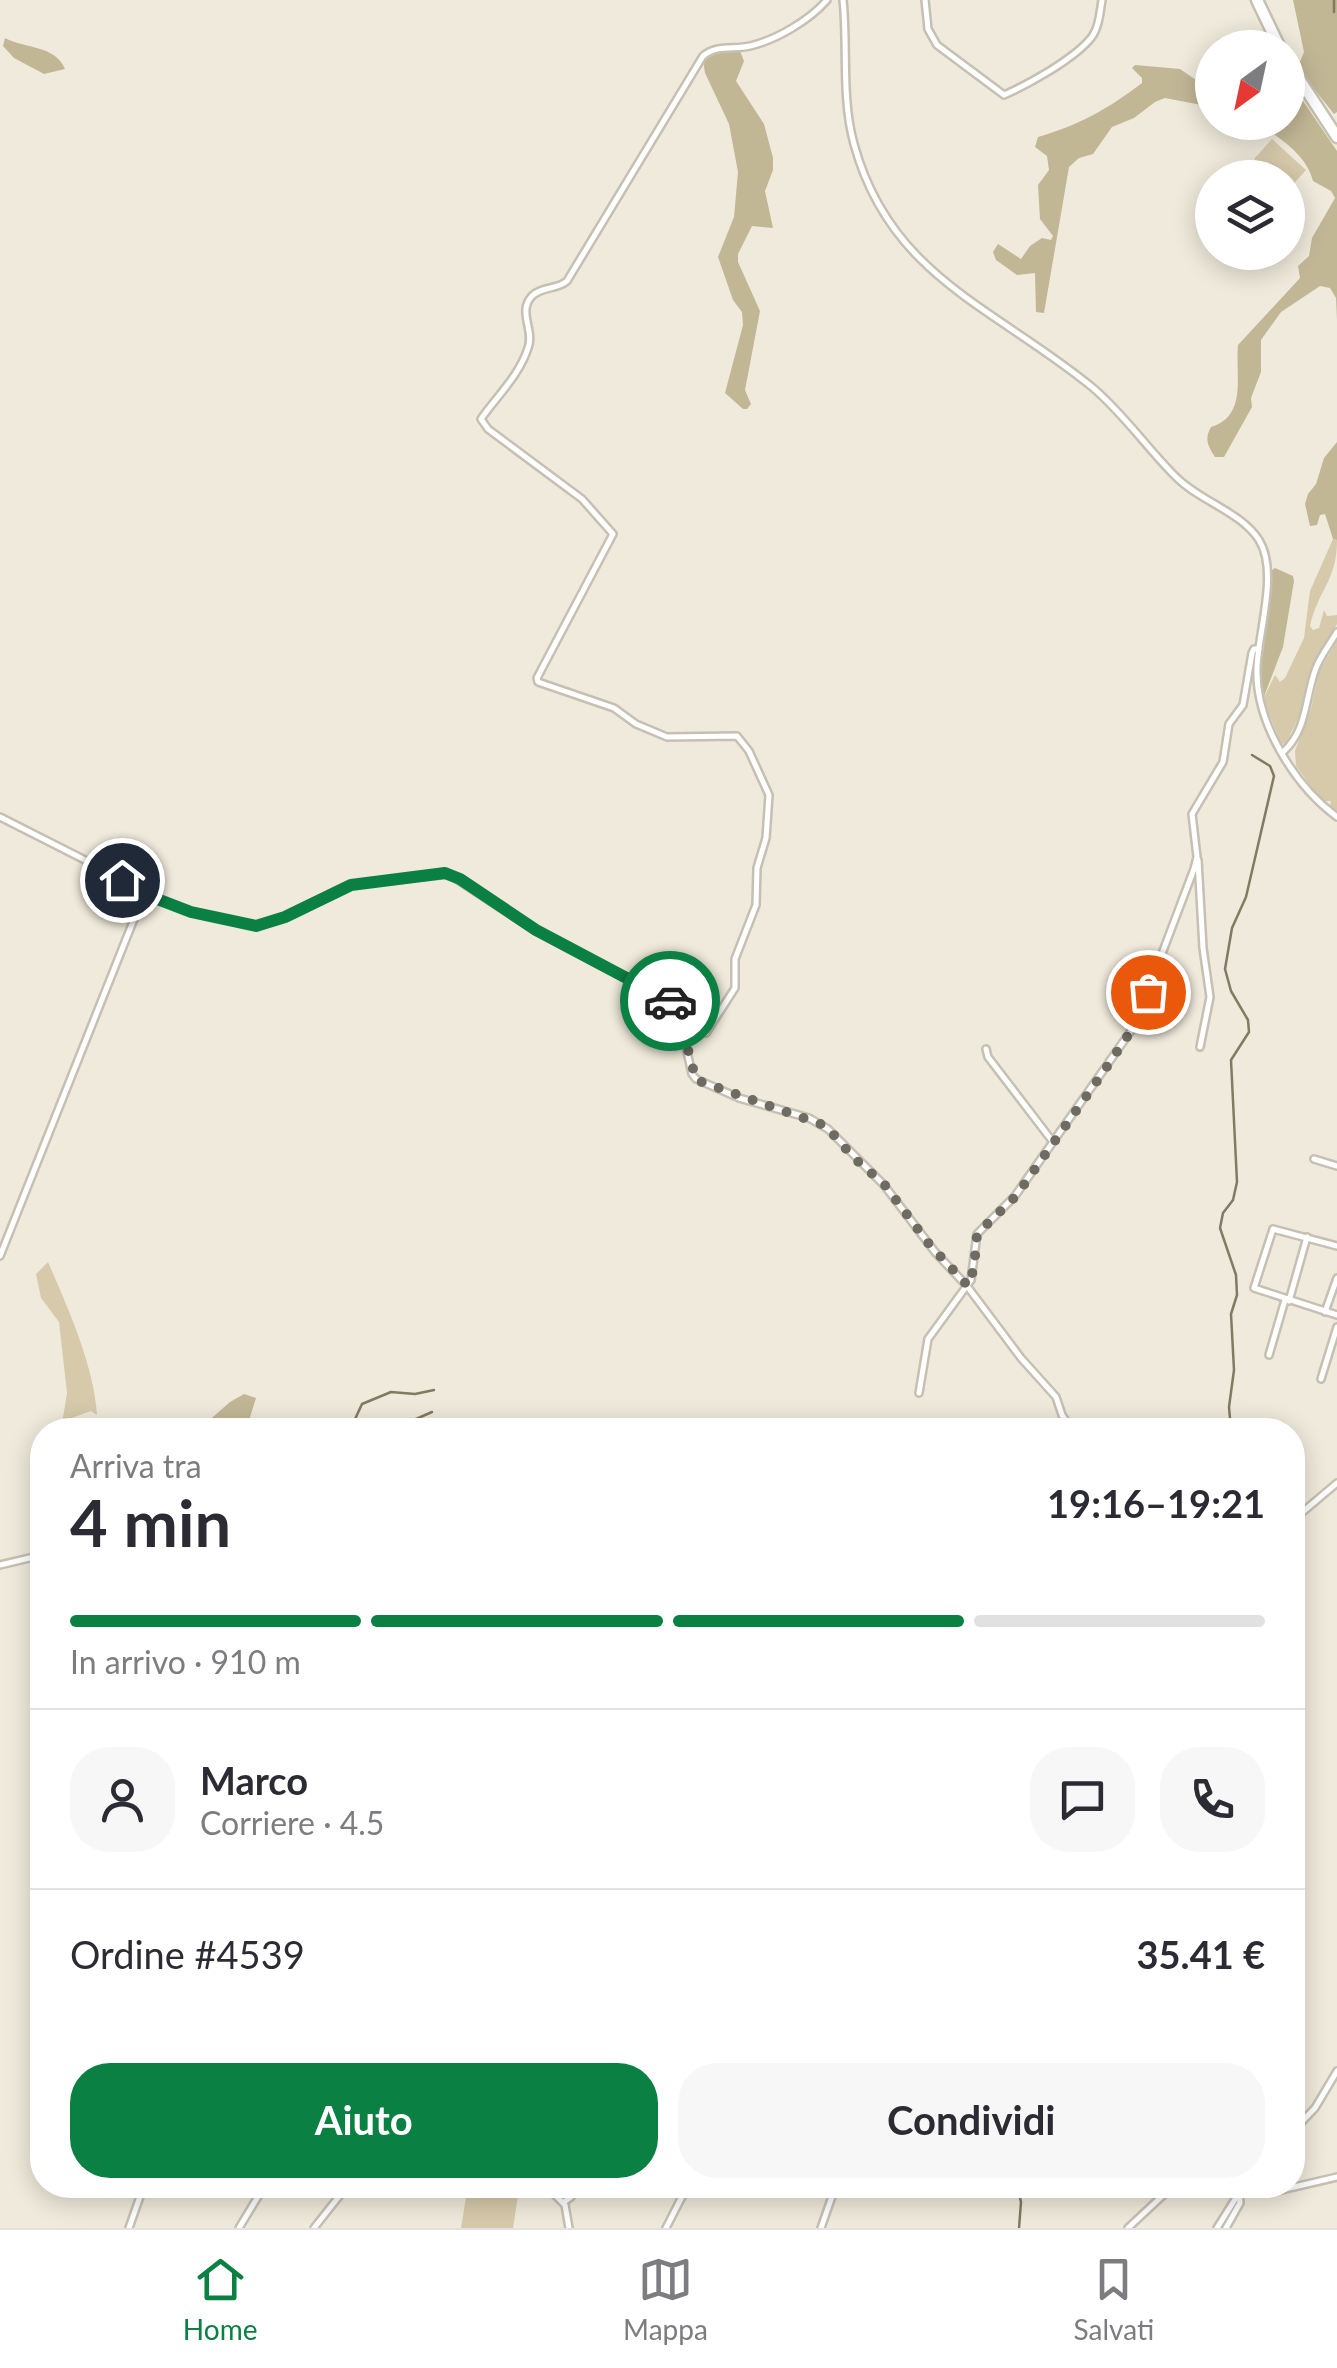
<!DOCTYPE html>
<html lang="it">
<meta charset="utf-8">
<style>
:root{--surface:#fff;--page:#f7f7f7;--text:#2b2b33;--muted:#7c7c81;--line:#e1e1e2;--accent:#0b8043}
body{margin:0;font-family:Lato,sans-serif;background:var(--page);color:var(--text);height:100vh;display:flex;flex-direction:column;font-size:38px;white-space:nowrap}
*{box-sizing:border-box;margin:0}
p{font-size:32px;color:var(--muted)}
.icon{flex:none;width:55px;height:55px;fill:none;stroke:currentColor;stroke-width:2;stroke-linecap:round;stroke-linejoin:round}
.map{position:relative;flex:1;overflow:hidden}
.drawer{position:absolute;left:30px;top:1418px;width:1275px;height:780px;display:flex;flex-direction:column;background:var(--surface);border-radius:40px;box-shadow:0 5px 25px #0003}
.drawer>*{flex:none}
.needle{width:65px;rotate:213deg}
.tools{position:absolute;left:1195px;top:30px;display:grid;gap:20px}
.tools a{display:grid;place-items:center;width:110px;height:110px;border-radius:50%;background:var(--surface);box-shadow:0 5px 25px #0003;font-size:50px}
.pin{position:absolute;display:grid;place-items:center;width:85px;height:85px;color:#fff;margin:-42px;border:5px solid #fff;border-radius:50%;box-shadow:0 2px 10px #0007}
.courier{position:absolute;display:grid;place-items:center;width:100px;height:100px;margin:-50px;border:8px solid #0b8043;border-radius:50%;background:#fff;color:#222;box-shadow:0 2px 12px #0007}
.head em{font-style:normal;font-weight:700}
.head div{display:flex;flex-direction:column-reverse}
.head{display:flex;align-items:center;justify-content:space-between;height:170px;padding:0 40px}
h1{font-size:65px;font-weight:700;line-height:75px}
.bar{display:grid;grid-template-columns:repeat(4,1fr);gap:15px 10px;align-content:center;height:120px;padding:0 40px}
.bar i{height:12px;border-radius:8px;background:var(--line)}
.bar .on{background:var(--accent)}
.bar p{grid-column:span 4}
.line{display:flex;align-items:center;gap:25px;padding:0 40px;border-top:2px solid var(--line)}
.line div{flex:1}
.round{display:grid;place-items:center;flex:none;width:105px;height:105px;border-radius:40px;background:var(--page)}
.button{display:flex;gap:20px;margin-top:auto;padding:20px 40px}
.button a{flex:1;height:115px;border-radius:40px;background:var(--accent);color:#fff;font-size:40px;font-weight:700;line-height:115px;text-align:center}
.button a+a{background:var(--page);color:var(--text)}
.dock{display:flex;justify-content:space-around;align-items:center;height:140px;border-top:2px solid var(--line);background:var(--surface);font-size:28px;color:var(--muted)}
.dock a{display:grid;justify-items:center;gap:5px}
.dock .on{color:var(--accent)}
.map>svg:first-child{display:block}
</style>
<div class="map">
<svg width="1337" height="2228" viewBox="0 0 1337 2228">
<rect width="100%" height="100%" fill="#efeadb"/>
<!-- green -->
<g fill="#d6caaa">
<path d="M 1272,139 L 1306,170 L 1288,190 L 1288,178 L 1275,177 L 1254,159 Z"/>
<path d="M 1333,539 L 1337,540 C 1337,581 1318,590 1310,626 L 1313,630 L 1319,628 L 1324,610 L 1327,616 L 1337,615 L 1337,624 L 1314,665 L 1301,713 L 1286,743 L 1281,744 L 1263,699 L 1275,675 L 1280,682 L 1285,678 L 1304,638 L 1310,591 Z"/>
<path d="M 1337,641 L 1337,811 L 1330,806 L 1331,801 L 1322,801 L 1296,766 L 1295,751 L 1311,709 L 1319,671 Z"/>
<path d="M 48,1262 C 68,1308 94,1366 97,1415 L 91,1411 L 69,1419 L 61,1430 L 67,1393 L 59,1322 L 41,1298 L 36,1274 Z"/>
<path d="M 468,2185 L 519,2189 L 513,2228 L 461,2228 Z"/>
</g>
<!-- forest -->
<g fill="#c2b795">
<path d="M 1293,0 L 1337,0 L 1337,112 L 1334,114 L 1303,75 L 1299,64 L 1304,52 Z"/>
<path d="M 5,38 C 26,49 55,45 65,69 L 44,74 L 14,58 L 3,46 Z"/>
<path d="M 715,50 L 740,51 L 744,61 L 736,81 L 764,124 L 773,158 L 773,170 L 765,191 L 773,228 L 752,226 L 738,254 L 738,262 L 760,311 L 745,390 L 751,404 L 747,409 L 743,409 L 725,393 L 743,325 L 742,312 L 733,300 L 718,257 L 734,217 L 738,172 L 729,124 L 705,73 L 703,60 Z"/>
<path d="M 1135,65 L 1180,69 L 1212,91 L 1212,107 L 1165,98 L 1155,102 L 1134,118 L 1112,127 L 1093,154 L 1079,158 L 1069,167 L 1044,313 L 1036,312 L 1035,273 L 1017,275 L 996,260 L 993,252 L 998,244 L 1021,259 L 1030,246 L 1042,238 L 1051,240 L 1053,236 L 1040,219 L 1038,185 L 1049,170 L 1047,156 L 1035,147 L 1038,137 C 1079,125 1108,109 1142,83 L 1142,78 L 1132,68 Z"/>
<path d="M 1288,79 L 1337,151 L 1337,320 L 1336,298 L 1330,288 L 1320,286 L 1281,312 L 1261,340 L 1261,372 L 1251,398 L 1252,407 L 1224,457 L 1215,457 C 1208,446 1204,439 1211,427 C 1248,416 1235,374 1238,345 L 1300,278 L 1298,266 L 1309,256 L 1312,238 L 1335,198 L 1331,191 L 1313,181 C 1307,155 1279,137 1257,123 L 1288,122 Z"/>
<path d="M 1337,442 L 1337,540 L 1333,539 L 1325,514 L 1320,515 L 1317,525 L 1310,526 L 1305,504 L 1308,494 L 1316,484 L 1324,458 Z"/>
<path d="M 1275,568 L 1293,576 L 1294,581 L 1283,647 L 1263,699 C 1257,656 1265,614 1271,571 Z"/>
<path d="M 244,1394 L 256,1398 L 246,1430 L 198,1430 L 230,1402 Z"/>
</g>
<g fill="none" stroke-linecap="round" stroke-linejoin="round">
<!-- stream -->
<g stroke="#827a61" stroke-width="2.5">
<path d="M 1334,0 L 1334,12"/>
<path d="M 350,1430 L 362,1404 L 391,1392 L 415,1394 L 434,1390"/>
<path d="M 359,1430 L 367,1427 L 376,1430"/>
<path d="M 391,1430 L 432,1412"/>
<path d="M 1231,1430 L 1229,1407 L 1234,1370 L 1231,1314 L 1237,1295 L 1236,1275 L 1220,1228 L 1223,1213 L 1233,1200 L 1237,1182 L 1231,1060 L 1249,1032 L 1248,1020 L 1231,991 L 1225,969 L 1232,928 L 1246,897 L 1274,776 L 1270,766 L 1252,755"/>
<path d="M 1017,2185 L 1021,2202 L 1019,2228"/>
</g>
<!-- minor casing -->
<g stroke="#c5c0b2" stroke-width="10">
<g id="minor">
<path d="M 843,0 C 848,47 841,97 854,144 C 890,277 996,308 1092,387 C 1123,413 1147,448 1175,476 C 1199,501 1240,511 1259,540 C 1279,572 1258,632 1257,668 C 1255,722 1294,785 1337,817"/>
<path d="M 925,0 L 928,29 L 937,45 L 1004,95 C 1029,84 1074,59 1091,38 C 1099,28 1100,12 1102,0"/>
<path d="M 1283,752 C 1308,730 1305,696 1316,668 C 1321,655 1330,644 1337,632"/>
<path d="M 0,817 L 83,859 L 139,892 L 191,912 L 256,926 L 285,917 L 351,885 L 449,874 L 536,931 L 672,1003 L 678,1012 L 692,1074 L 696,1079 L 739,1098 L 809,1118 L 828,1129 L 884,1185 L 935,1252 L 967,1286 L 1021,1358 L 1056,1397 L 1062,1415 L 1072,1430"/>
<path d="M 1198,860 L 1203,948 L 1210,997 L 1200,1047"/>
<path d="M 706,1033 L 735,988 L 735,959 L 756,905 L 757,868 L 766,838 L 769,795 L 749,751 L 737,736 L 667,737 L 636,724 L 614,708 L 538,682 L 537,678 L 613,534 L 582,499 L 488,429 L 481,419 C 497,396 519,376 528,348 C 535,330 517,312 532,296 C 542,286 557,290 567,281 L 703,56 C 717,44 733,50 750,46 C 776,40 810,20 827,0"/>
<path d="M 986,1049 L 988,1057 L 1053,1142"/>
<path d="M 1314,1159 L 1337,1166"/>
<path d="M 1337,1246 L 1273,1229 L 1254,1288 L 1337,1315"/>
<path d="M 0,1256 L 144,894"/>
<path d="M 1289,1301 L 1307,1237"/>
<path d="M 1325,1312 L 1337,1278"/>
<path d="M 1269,1355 L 1285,1300"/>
<path d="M 1321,1379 L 1337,1327"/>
<path d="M 919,1393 L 928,1339 L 971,1280 L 977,1234 L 1015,1196 L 1135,1025 L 1194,869 L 1197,857 L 1192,814 L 1223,762 L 1229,724 L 1243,705 L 1252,653 L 1254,649 L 1259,649"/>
<path d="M 1292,1521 L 1337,1483"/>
<path d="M 0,1565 L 42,1555"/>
<path d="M 1292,2132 L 1315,2108 L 1337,2071"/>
<path d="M 545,2185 L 565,2205 L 569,2228"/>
<path d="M 564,2202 L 571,2197 L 575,2185"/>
<path d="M 129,2228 L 144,2185"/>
<path d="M 239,2228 L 265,2185"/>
<path d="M 314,2228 L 348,2185"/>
<path d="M 666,2228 L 688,2185"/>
<path d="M 821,2228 L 836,2185"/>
<path d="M 1128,2228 L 1174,2185"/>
<path d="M 1217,2228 L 1244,2185"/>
<path d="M 1226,2228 L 1240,2203 L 1239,2192 L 1277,2191 L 1337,2177"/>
</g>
</g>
<!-- highway casing -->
<g stroke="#c5c0b2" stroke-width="15">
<g id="highway">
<path d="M 1257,0 L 1280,48"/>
<path d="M 1288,62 L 1337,137"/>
</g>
</g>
<!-- minor -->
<use href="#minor" stroke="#fff" stroke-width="5"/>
<!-- highway -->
<use href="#highway" stroke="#fff" stroke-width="10"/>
</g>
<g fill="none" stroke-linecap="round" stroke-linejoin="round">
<!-- done -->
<path stroke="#6e6b62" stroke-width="10" stroke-dasharray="0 18" d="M 670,1001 L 678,1012 L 696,1080 L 826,1126 L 854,1158 L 884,1184 L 929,1244 L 968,1286 L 974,1268 L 977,1234 L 1016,1196 L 1102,1074 L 1135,1025 L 1148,992"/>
<!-- route -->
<path stroke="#0b8043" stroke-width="12" d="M 122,880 L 139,892 L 191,912 L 256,926 L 285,917 L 351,885 L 445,873 L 460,879 L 536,930 L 670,1001"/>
</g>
</svg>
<div class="tools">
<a><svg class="needle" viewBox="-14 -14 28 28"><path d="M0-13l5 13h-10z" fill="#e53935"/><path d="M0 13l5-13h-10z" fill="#7c7c81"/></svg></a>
<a><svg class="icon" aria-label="layers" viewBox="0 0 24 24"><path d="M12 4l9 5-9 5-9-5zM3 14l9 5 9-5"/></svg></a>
</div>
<div class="pin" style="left:1148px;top:992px;background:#ea580c"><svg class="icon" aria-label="bag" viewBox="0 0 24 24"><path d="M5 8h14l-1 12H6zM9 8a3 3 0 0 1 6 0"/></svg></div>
<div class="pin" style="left:122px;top:880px;background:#1f2937"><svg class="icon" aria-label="home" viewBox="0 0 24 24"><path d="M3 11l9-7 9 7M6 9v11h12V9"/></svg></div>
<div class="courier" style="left:670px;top:1001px"><svg class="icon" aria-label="car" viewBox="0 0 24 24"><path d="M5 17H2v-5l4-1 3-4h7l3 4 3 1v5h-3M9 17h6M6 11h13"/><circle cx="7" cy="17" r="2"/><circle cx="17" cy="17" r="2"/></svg></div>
<section class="drawer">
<div class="head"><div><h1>4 min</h1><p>Arriva tra</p></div><em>19:16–19:21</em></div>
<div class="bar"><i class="on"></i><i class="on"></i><i class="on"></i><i></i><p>In arrivo · 910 m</p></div>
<div class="line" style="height:180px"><a class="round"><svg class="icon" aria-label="person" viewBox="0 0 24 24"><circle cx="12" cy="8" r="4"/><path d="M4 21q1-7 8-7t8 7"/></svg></a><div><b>Marco</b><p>Corriere · 4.5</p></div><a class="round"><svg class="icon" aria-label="chat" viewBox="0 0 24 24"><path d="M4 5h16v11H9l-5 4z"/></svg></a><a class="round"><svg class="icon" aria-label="phone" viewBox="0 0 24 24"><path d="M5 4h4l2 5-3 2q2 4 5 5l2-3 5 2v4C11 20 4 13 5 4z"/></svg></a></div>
<div class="line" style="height:130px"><div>Ordine #4539</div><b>35.41 €</b></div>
<div class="button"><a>Aiuto</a><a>Condividi</a></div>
</section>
</div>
<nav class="dock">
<a class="on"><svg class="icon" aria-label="home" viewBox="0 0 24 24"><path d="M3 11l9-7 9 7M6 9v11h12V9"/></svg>Home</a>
<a><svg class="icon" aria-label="map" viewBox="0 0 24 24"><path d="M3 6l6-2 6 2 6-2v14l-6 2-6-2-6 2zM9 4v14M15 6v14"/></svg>Mappa</a>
<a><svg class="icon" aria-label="saved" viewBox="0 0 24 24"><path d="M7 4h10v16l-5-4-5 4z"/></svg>Salvati</a>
</nav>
